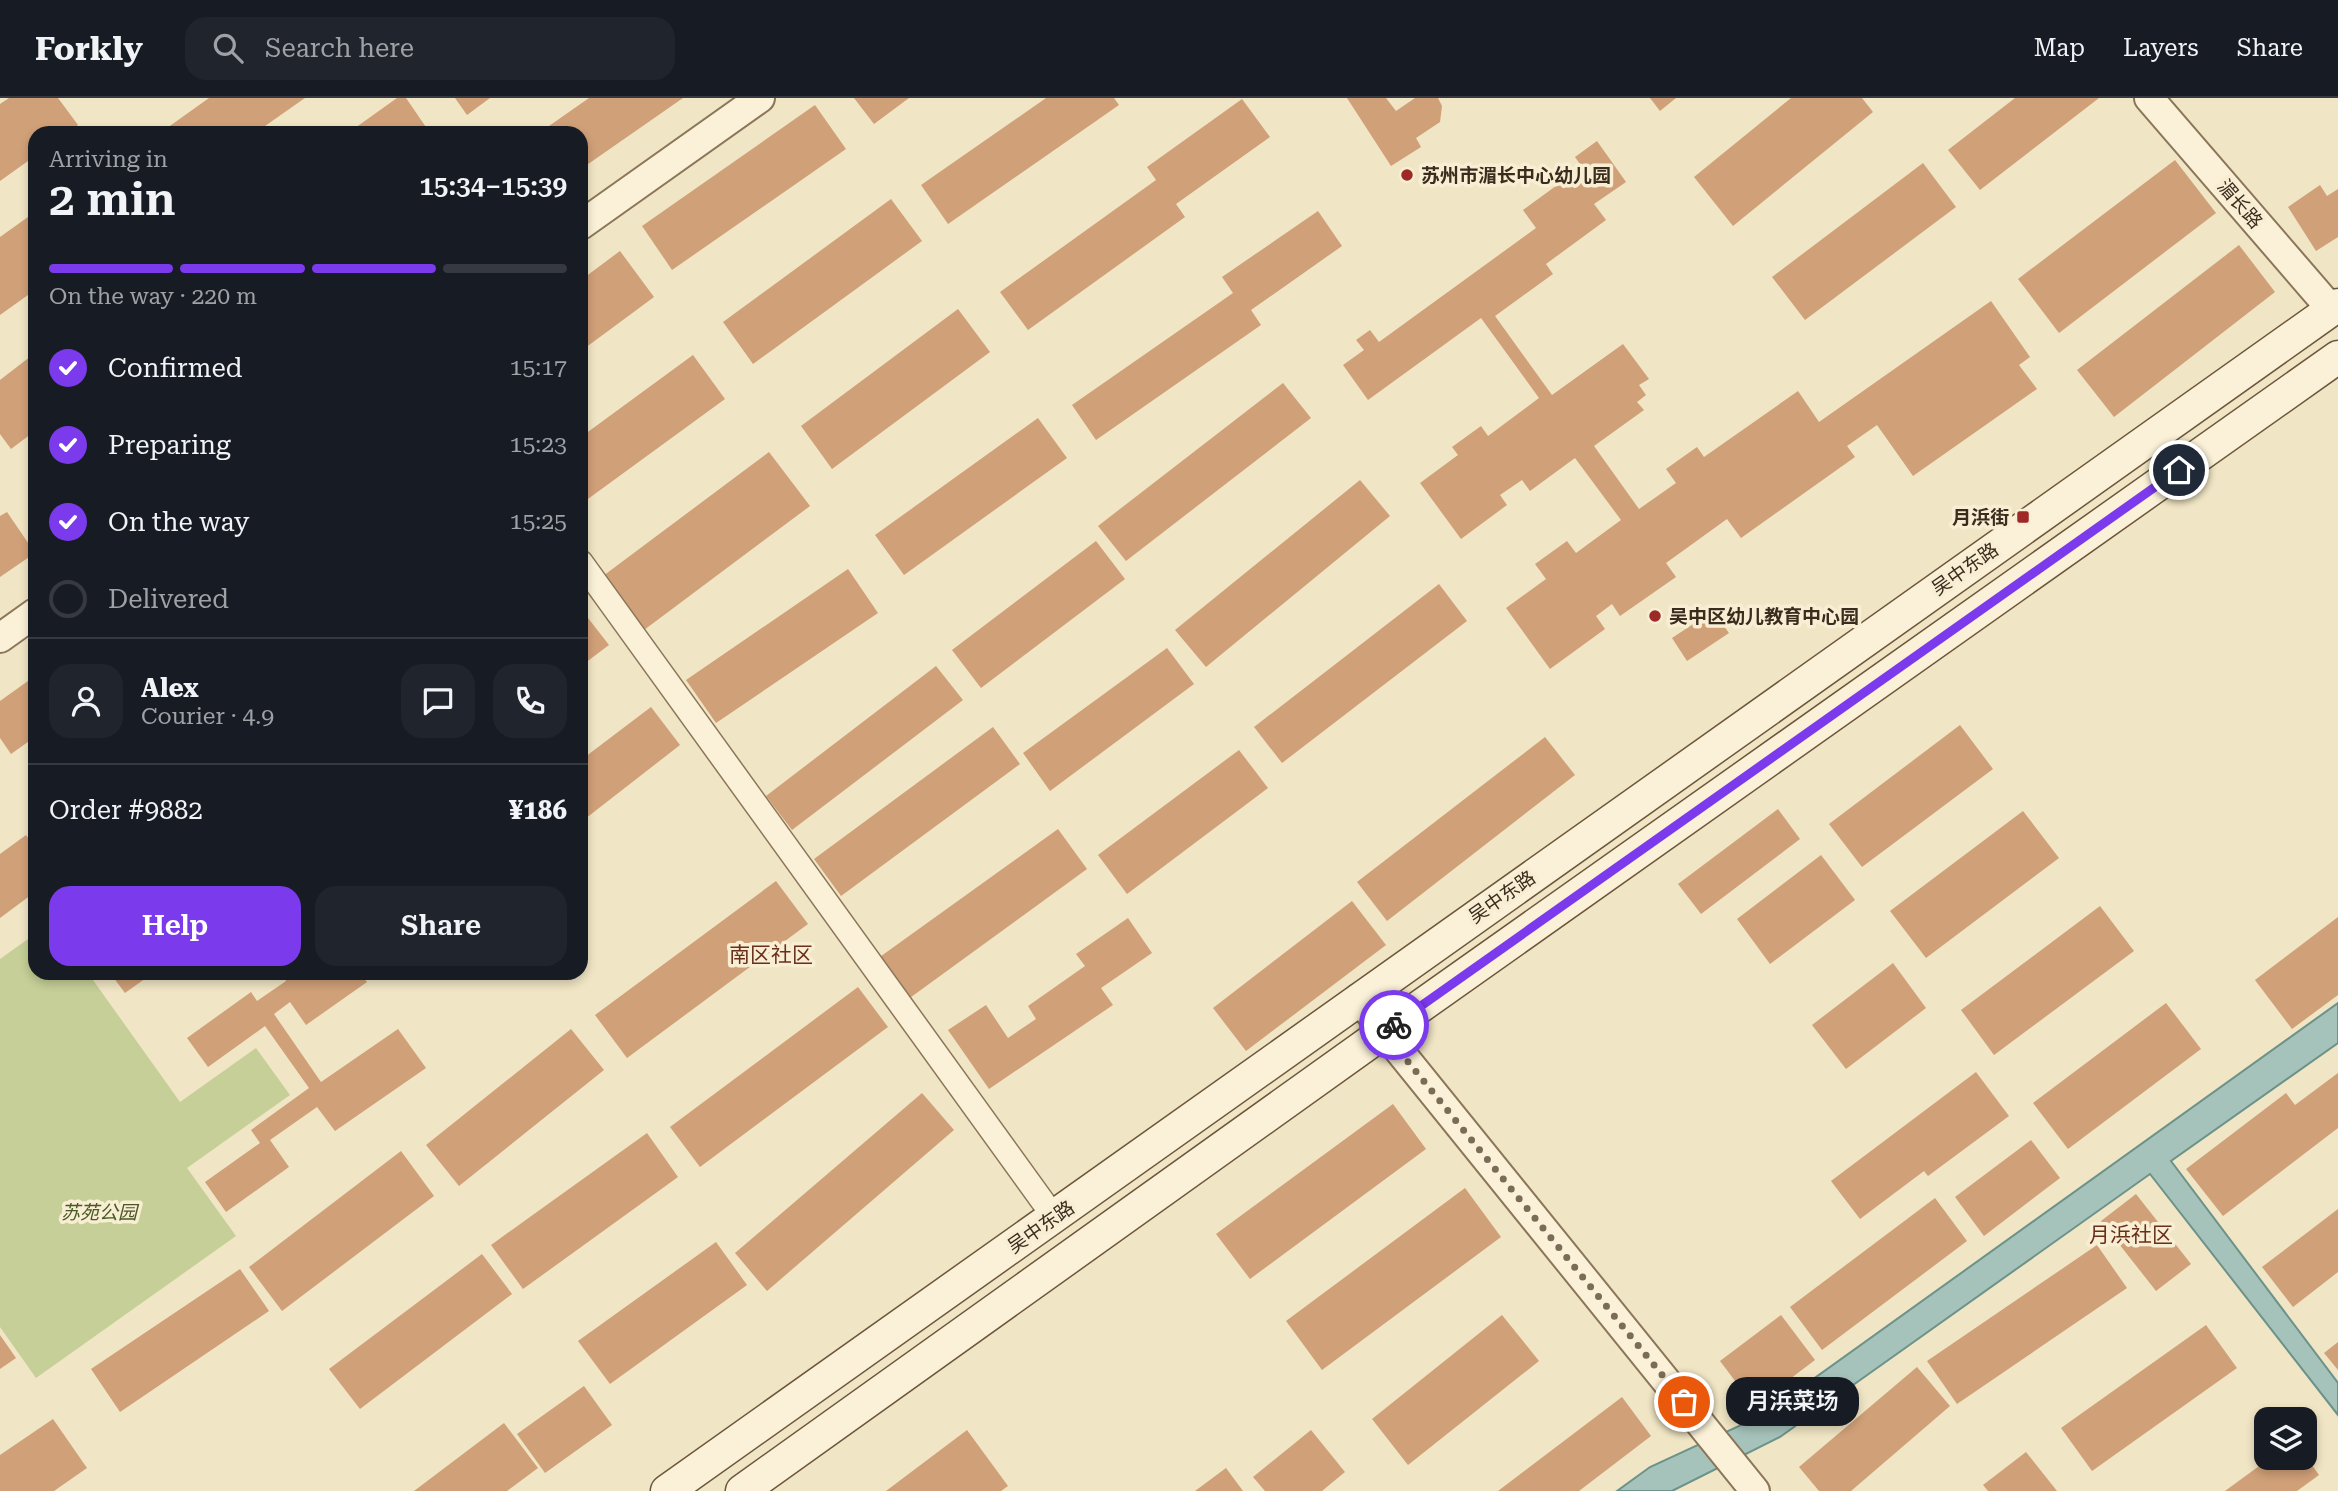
<!DOCTYPE html>
<meta charset="utf-8">
<style>
:root{--surface:#171b24;--page:#20242c;--text:#f1f3f6;--muted:#9ea1a6;--line:#363941;--accent:#7c3aed}
body{margin:0;font-family:"Roboto Serif","Noto Sans SC",serif;background:var(--page);color:var(--text);height:100vh;display:flex;flex-direction:column;font-size:26px;white-space:nowrap}
*{box-sizing:border-box;margin:0}
p{font-size:23px;color:var(--muted)}
.icon{flex:none;width:38px;height:38px;fill:none;stroke:currentColor;stroke-width:2;stroke-linecap:round;stroke-linejoin:round}
.map{position:relative;flex:1;overflow:hidden}
.panel{position:absolute;left:28px;top:28px;width:560px;height:854px;display:flex;flex-direction:column;background:var(--surface);border-radius:21px;box-shadow:0 4px 10px #0003}
.panel>*{flex:none}
.fabs{position:absolute;left:2254px;top:1309px;display:grid;gap:14px}
.fabs a{display:grid;place-items:center;width:63px;height:63px;border-radius:14px;background:var(--surface);box-shadow:0 4px 10px #0003;font-size:35px}
.pin{position:absolute;display:grid;place-items:center;width:60px;height:60px;color:#fff;margin:-30px;border:4px solid #fff;border-radius:50%;box-shadow:0 2px 7px #0007}
.courier{position:absolute;display:grid;place-items:center;width:70px;height:70px;margin:-35px;border:5px solid #7c3aed;border-radius:50%;background:#fff;color:#222;box-shadow:0 2px 9px #0007}
.bubble{position:absolute;height:49px;border-radius:21px;background:var(--surface);box-shadow:0 4px 10px #0003;font-size:23px;font-weight:600;line-height:49px;text-align:center}
.head em{font-style:normal;font-weight:600}
.head div{display:flex;flex-direction:column-reverse}
.head{display:flex;align-items:center;justify-content:space-between;height:119px;padding:0 21px}
h1{font-size:46px;font-weight:600;line-height:52px}
.bar{display:grid;grid-template-columns:repeat(4,1fr);gap:10px 7px;align-content:center;height:84px;padding:0 21px}
.bar i{height:9px;border-radius:5px;background:var(--line)}
.bar .active{background:var(--accent)}
.bar p{grid-column:span 4}
.line{display:flex;align-items:center;gap:18px;padding:0 21px;border-top:2px solid var(--line)}
.line div{flex:1}
.round{display:grid;place-items:center;flex:none;width:74px;height:74px;border-radius:21px;background:var(--page)}
ol{padding:0 21px;list-style:none}
li{display:flex;align-items:center;gap:21px;height:77px}
li p{margin-inline-start:auto}
li .icon{padding:7px;border-radius:50%;background:var(--accent);color:#fff;stroke-width:4}
li:last-child{color:var(--muted)}
li i{width:38px;height:38px;border:4px solid var(--line);border-radius:50%}
.cta{display:flex;gap:14px;margin-top:auto;padding:14px 21px}
.cta a{flex:1;height:80px;border-radius:21px;background:var(--accent);color:#fff;font-size:28px;font-weight:600;line-height:80px;text-align:center}
.cta a+a{background:var(--page);color:var(--text)}
header{display:flex;align-items:center;gap:42px;box-sizing:border-box;height:98px;padding:0 35px;background:var(--surface);border-bottom:2px solid var(--line)}
header strong{font-size:33px}
nav{display:flex;gap:38px;margin-inline-start:auto;font-size:24px}
.search{width:490px;height:63px;background:var(--page);display:flex;align-items:center;gap:18px;box-sizing:border-box;padding:0 24px;border-radius:21px;color:var(--muted);font-size:26px}
.map>svg:first-child{display:block}
</style>
<header>
<strong>Forkly</strong>
<div class="search"><svg class="icon" aria-label="search" viewBox="0 0 24 24"><circle cx="10" cy="10" r="6"/><path d="M15 15l6 6"/></svg>Search here</div>
<nav><a>Map</a><a>Layers</a><a>Share</a></nav>
</header>
<div class="map">
<svg width="2338" height="1393" viewBox="0 0 2338 1393">
<rect width="100%" height="100%" fill="#f0e5c4"/>
<!-- green -->
<path fill="#c6cf97" d="M 35,836 L 35,875 L 88,875 L 180,1004 L 256,950 L 290,997 L 187,1070 L 236,1138 L 36,1280 L 0,1229 L 0,861 Z"/>
<!-- water -->
<path fill="#a6c3bb" stroke="#6c928a" stroke-width="2" d="M 2338,905 L 2338,945 L 2171,1063 L 2338,1285 L 2338,1317 L 2150,1076 L 1780,1339 L 1672,1393 L 1617,1393 L 1650,1369 L 1763,1317 Z"/>
<!-- building -->
<g fill="#d0a078">
<path d="M 9,0 L 58,0 L 78,27 L 67,35 L 35,35 L 35,58 L 0,83 L 0,6 Z"/>
<path d="M 209,0 L 305,0 L 255,35 L 160,35 Z"/>
<path d="M 397,0 L 406,0 L 430,35 L 348,35 Z"/>
<path d="M 455,0 L 490,0 L 467,17 Z"/>
<path d="M 589,0 L 683,0 L 581,71 L 581,35 L 539,35 Z"/>
<path d="M 854,0 L 909,0 L 874,26 Z"/>
<path d="M 1046,0 L 1114,0 L 1119,7 L 948,126 L 921,87 Z"/>
<path d="M 1347,0 L 1386,0 L 1396,13 L 1415,0 L 1438,0 L 1442,8 L 1440,24 L 1416,40 L 1421,49 L 1391,68 Z"/>
<path d="M 1650,0 L 1676,0 L 1660,13 Z"/>
<path d="M 1791,0 L 1862,0 L 1873,14 L 1733,128 L 1694,79 Z"/>
<path d="M 2015,0 L 2099,0 L 1980,92 L 1948,52 Z"/>
<path d="M 1242,1 L 1270,39 L 1176,106 L 1185,119 L 1028,232 L 1000,194 L 1156,82 L 1147,69 Z"/>
<path d="M 815,7 L 846,51 L 672,172 L 642,128 Z"/>
<path d="M 1597,43 L 1626,84 L 1594,106 L 1606,122 L 1546,166 L 1553,176 L 1495,218 L 1552,297 L 1623,246 L 1649,281 L 1639,287 L 1646,297 L 1637,304 L 1644,312 L 1594,348 L 1639,411 L 1676,385 L 1666,371 L 1697,349 L 1704,359 L 1798,293 L 1819,324 L 1991,203 L 2030,259 L 2019,267 L 2037,291 L 1913,378 L 1877,327 L 1847,348 L 1855,359 L 1741,440 L 1727,421 L 1666,465 L 1676,479 L 1620,518 L 1612,506 L 1596,518 L 1605,531 L 1550,571 L 1506,510 L 1546,481 L 1535,466 L 1567,443 L 1576,455 L 1621,422 L 1575,360 L 1530,393 L 1522,382 L 1500,397 L 1507,407 L 1461,441 L 1420,385 L 1458,357 L 1452,349 L 1481,328 L 1488,338 L 1539,300 L 1481,220 L 1368,302 L 1343,267 L 1364,252 L 1356,242 L 1370,232 L 1379,244 L 1536,130 L 1523,112 L 1582,69 L 1575,59 Z"/>
<path d="M 2175,62 L 2216,115 L 2059,235 L 2018,181 Z"/>
<path d="M 1923,65 L 1956,109 L 1805,222 L 1772,179 Z"/>
<path d="M 2320,87 L 2327,98 L 2338,91 L 2338,139 L 2316,153 L 2288,109 Z"/>
<path d="M 891,101 L 922,143 L 753,266 L 723,224 Z"/>
<path d="M 1318,113 L 1342,148 L 1251,212 L 1261,227 L 1096,342 L 1072,307 L 1233,195 L 1222,179 Z"/>
<path d="M 35,114 L 35,192 L 0,217 L 0,139 Z"/>
<path d="M 2239,147 L 2275,194 L 2114,319 L 2077,272 Z"/>
<path d="M 620,153 L 654,199 L 581,253 L 581,182 Z"/>
<path d="M 958,211 L 990,254 L 832,371 L 801,328 Z"/>
<path d="M 35,255 L 35,333 L 11,351 L 0,336 L 0,282 Z"/>
<path d="M 693,257 L 725,301 L 581,406 L 581,339 Z"/>
<path d="M 1283,285 L 1311,320 L 1126,463 L 1098,428 Z"/>
<path d="M 1038,320 L 1067,360 L 904,477 L 875,437 Z"/>
<path d="M 769,354 L 810,408 L 640,535 L 599,481 Z"/>
<path d="M 1360,382 L 1390,418 L 1206,569 L 1175,532 Z"/>
<path d="M 7,414 L 35,455 L 0,479 L 0,418 Z"/>
<path d="M 1096,443 L 1125,481 L 981,590 L 952,552 Z"/>
<path d="M 848,471 L 878,515 L 716,625 L 686,582 Z"/>
<path d="M 1439,486 L 1467,523 L 1282,665 L 1254,629 Z"/>
<path d="M 581,511 L 609,547 L 581,568 Z"/>
<path d="M 1713,513 L 1729,535 L 1687,563 L 1672,540 Z"/>
<path d="M 1167,550 L 1194,586 L 1050,693 L 1023,655 Z"/>
<path d="M 936,568 L 963,602 L 792,732 L 766,698 Z"/>
<path d="M 35,578 L 35,639 L 11,656 L 0,640 L 0,603 Z"/>
<path d="M 651,609 L 680,647 L 581,724 L 581,662 Z"/>
<path d="M 1960,627 L 1993,671 L 1862,769 L 1829,726 Z"/>
<path d="M 993,629 L 1020,666 L 841,798 L 814,761 Z"/>
<path d="M 1545,639 L 1575,677 L 1387,823 L 1357,784 Z"/>
<path d="M 1239,652 L 1268,690 L 1127,796 L 1098,757 Z"/>
<path d="M 1778,711 L 1800,741 L 1701,816 L 1678,786 Z"/>
<path d="M 2023,713 L 2059,760 L 1926,860 L 1890,813 Z"/>
<path d="M 1058,731 L 1087,771 L 907,902 L 877,861 Z"/>
<path d="M 26,737 L 35,750 L 35,794 L 0,820 L 0,756 Z"/>
<path d="M 1821,757 L 1855,802 L 1770,866 L 1737,821 Z"/>
<path d="M 776,783 L 808,826 L 627,960 L 595,917 Z"/>
<path d="M 1352,803 L 1386,847 L 1246,953 L 1213,910 Z"/>
<path d="M 2100,808 L 2134,853 L 1994,957 L 1961,912 Z"/>
<path d="M 2338,819 L 2338,897 L 2292,931 L 2255,882 Z"/>
<path d="M 1128,820 L 1152,855 L 1101,890 L 1113,907 L 989,991 L 948,932 L 986,907 L 1008,940 L 1036,921 L 1028,908 L 1085,868 L 1076,856 Z"/>
<path d="M 1893,865 L 1926,910 L 1846,971 L 1812,927 Z"/>
<path d="M 110,875 L 153,875 L 125,895 Z"/>
<path d="M 281,875 L 360,875 L 367,884 L 306,927 L 290,904 L 274,916 L 321,984 L 398,931 L 426,970 L 335,1033 L 317,1009 L 270,1042 L 289,1069 L 226,1114 L 205,1084 L 260,1045 L 251,1032 L 309,990 L 265,928 L 208,969 L 187,940 L 251,894 L 257,903 L 286,883 Z"/>
<path d="M 858,889 L 888,929 L 700,1069 L 670,1029 Z"/>
<path d="M 2166,905 L 2201,951 L 2068,1051 L 2033,1005 Z"/>
<path d="M 571,931 L 604,972 L 459,1088 L 426,1047 Z"/>
<path d="M 1976,974 L 2009,1018 L 1928,1078 L 1924,1073 L 1860,1121 L 1831,1083 Z"/>
<path d="M 2338,975 L 2338,1030 L 2223,1118 L 2186,1071 L 2286,995 L 2295,1007 Z"/>
<path d="M 922,995 L 954,1032 L 767,1193 L 735,1155 Z"/>
<path d="M 1393,1006 L 1426,1051 L 1250,1181 L 1216,1136 Z"/>
<path d="M 647,1035 L 678,1079 L 523,1191 L 491,1147 Z"/>
<path d="M 2031,1042 L 2060,1080 L 1984,1138 L 1955,1099 Z"/>
<path d="M 401,1053 L 434,1098 L 282,1213 L 249,1169 Z"/>
<path d="M 1465,1090 L 1501,1139 L 1322,1272 L 1286,1223 Z"/>
<path d="M 2136,1096 L 2191,1166 L 2156,1193 L 2101,1123 Z"/>
<path d="M 1935,1100 L 1967,1143 L 1822,1252 L 1790,1209 Z"/>
<path d="M 2338,1111 L 2338,1174 L 2293,1209 L 2262,1169 Z"/>
<path d="M 716,1144 L 747,1187 L 610,1286 L 578,1243 Z"/>
<path d="M 2097,1147 L 2127,1190 L 1957,1306 L 1927,1263 Z"/>
<path d="M 482,1156 L 512,1196 L 360,1311 L 329,1271 Z"/>
<path d="M 240,1171 L 269,1213 L 120,1314 L 91,1271 Z"/>
<path d="M 1502,1217 L 1539,1263 L 1408,1367 L 1372,1321 Z"/>
<path d="M 1781,1217 L 1815,1262 L 1754,1308 L 1720,1263 Z"/>
<path d="M 2206,1227 L 2237,1270 L 2092,1373 L 2061,1330 Z"/>
<path d="M 0,1237 L 16,1260 L 0,1271 Z"/>
<path d="M 2338,1244 L 2338,1272 L 2324,1255 Z"/>
<path d="M 1917,1269 L 1950,1308 L 1851,1393 L 1819,1393 L 1799,1369 Z"/>
<path d="M 584,1288 L 612,1327 L 545,1375 L 517,1336 Z"/>
<path d="M 1622,1299 L 1651,1338 L 1579,1393 L 1498,1393 Z"/>
<path d="M 53,1321 L 87,1370 L 54,1393 L 0,1393 L 0,1357 Z"/>
<path d="M 504,1325 L 538,1370 L 507,1393 L 414,1393 Z"/>
<path d="M 967,1332 L 1008,1388 L 1001,1393 L 886,1393 Z"/>
<path d="M 1311,1332 L 1345,1374 L 1322,1393 L 1265,1393 L 1253,1379 Z"/>
<path d="M 2026,1354 L 2057,1393 L 1988,1393 L 1983,1387 Z"/>
<path d="M 2305,1357 L 2319,1377 L 2297,1393 L 2225,1393 L 2270,1360 L 2305,1360 Z"/>
<path d="M 1226,1370 L 1243,1393 L 1195,1393 Z"/>
</g>
<g fill="none" stroke-linecap="round" stroke-linejoin="round">
<!-- minor casing -->
<g stroke="#8b7659" stroke-width="26">
<path id="minor" d="M 581,464 L 1054,1119"/>
</g>
<!-- tertiary casing -->
<g stroke="#8b7659" stroke-width="32">
<g id="tertiary">
<path d="M 2149,0 L 2332,212"/>
<path d="M 581,127 L 760,0"/>
<path d="M 0,540 L 35,515"/>
<path d="M 1359,900 L 1384,934 L 1755,1393"/>
</g>
</g>
<!-- secondary casing -->
<g stroke="#6d573c" stroke-width="35">
<g id="secondary">
<path d="M 667,1393 L 2338,207"/>
<path d="M 742,1393 L 1384,934 L 2338,259"/>
</g>
</g>
<!-- minor -->
<use href="#minor" stroke="#faf1d8" stroke-width="23"/>
<!-- tertiary -->
<use href="#tertiary" stroke="#faf1d8" stroke-width="28"/>
<!-- secondary -->
<use href="#secondary" stroke="#faf1d8" stroke-width="32"/>
</g>
<g fill="none" stroke-linecap="round" stroke-linejoin="round">
<!-- done -->
<path stroke="#7a6d58" stroke-width="7" stroke-dasharray="0 12.6" d="M 1394,927 L 1384,934 L 1684,1304"/>
<!-- route -->
<path stroke="#7c3aed" stroke-width="9" d="M 1394,927 L 2179,372"/>
</g>
<!-- markers -->
<g fill="#9d2a27" stroke="#f7eed4" stroke-width="2.5">
<circle cx="1407" cy="77" r="7"/>
<rect x="2016" y="412" width="14" height="14" rx="3.5"/>
<circle cx="1655" cy="518" r="7"/>
</g>
<g text-anchor="middle" dominant-baseline="central" stroke-width="7" stroke-linejoin="round" paint-order="stroke">
<!-- poi labels -->
<g font-size="19" font-weight="bold" fill="#3b2d1e" stroke="#f7eed4" text-anchor="start">
<text x="1421" y="77">苏州市湄长中心幼儿园</text>
<text x="2009" y="419" text-anchor="end">月浜街</text>
<text x="1669" y="518">吴中区幼儿教育中心园</text>
</g>
<!-- street labels -->
<g font-size="19" fill="#3b2d1e" stroke="#f7eed4">
<text transform="translate(2240 106) rotate(49)">湄长路</text>
<text transform="translate(1965 471) rotate(-35)">吴中东路</text>
<text transform="translate(1502 799) rotate(-35)">吴中东路</text>
<text transform="translate(1041 1129) rotate(-35)">吴中东路</text>
</g>
<!-- park labels -->
<g font-size="19" font-style="italic" fill="#495824" stroke="#f7eed4">
<text x="99" y="1114">苏苑公园</text>
</g>
<!-- neighbourhood labels -->
<g font-size="21" fill="#692f1b" stroke="#f7eed4">
<text x="771" y="857">南区社区</text>
<text x="2131" y="1137">月浜社区</text>
</g>
</g>
</svg>
<div class="fabs">
<a><svg class="icon" aria-label="layers" viewBox="0 0 24 24"><path d="M12 4l9 5-9 5-9-5zM3 14l9 5 9-5"/></svg></a>
</div>
<div class="pin" style="left:1684px;top:1304px;background:#ea580c"><svg class="icon" aria-label="bag" viewBox="0 0 24 24"><path d="M5 8h14l-1 12H6zM9 8a3 3 0 0 1 6 0"/></svg></div>
<div class="pin" style="left:2179px;top:372px;background:#1f2937"><svg class="icon" aria-label="home" viewBox="0 0 24 24"><path d="M3 11l9-7 9 7M6 9v11h12V9"/></svg></div>
<div class="courier" style="left:1394px;top:927px"><svg class="icon" aria-label="bike" viewBox="0 0 24 24"><circle cx="6" cy="16" r="4"/><circle cx="18" cy="16" r="4"/><path d="M6 16l4-8h5l3 8M10 8l3 8H6M13 5h3"/></svg></div>
<div class="bubble" style="left:1726px;top:1279px;width:133px">月浜菜场</div>
<section class="panel">
<div class="head"><div><h1>2 min</h1><p>Arriving in</p></div><em>15:34–15:39</em></div>
<div class="bar"><i class="active"></i><i class="active"></i><i class="active"></i><i></i><p>On the way · 220 m</p></div>
<ol>
<li><svg class="icon" aria-label="check" viewBox="0 0 24 24"><path d="M5 12l5 5 9-10"/></svg>Confirmed<p>15:17</p></li>
<li><svg class="icon" aria-label="check" viewBox="0 0 24 24"><path d="M5 12l5 5 9-10"/></svg>Preparing<p>15:23</p></li>
<li><svg class="icon" aria-label="check" viewBox="0 0 24 24"><path d="M5 12l5 5 9-10"/></svg>On the way<p>15:25</p></li>
<li><i></i>Delivered</li>
</ol>
<div class="line" style="height:126px"><a class="round"><svg class="icon" aria-label="person" viewBox="0 0 24 24"><circle cx="12" cy="8" r="4"/><path d="M4 21q1-7 8-7t8 7"/></svg></a><div><b>Alex</b><p>Courier · 4.9</p></div><a class="round"><svg class="icon" aria-label="chat" viewBox="0 0 24 24"><path d="M4 5h16v11H9l-5 4z"/></svg></a><a class="round"><svg class="icon" aria-label="phone" viewBox="0 0 24 24"><path d="M5 4h4l2 5-3 2q2 4 5 5l2-3 5 2v4C11 20 4 13 5 4z"/></svg></a></div>
<div class="line" style="height:91px"><div>Order #9882</div><b>¥186</b></div>
<div class="cta"><a>Help</a><a>Share</a></div>
</section>
</div>
